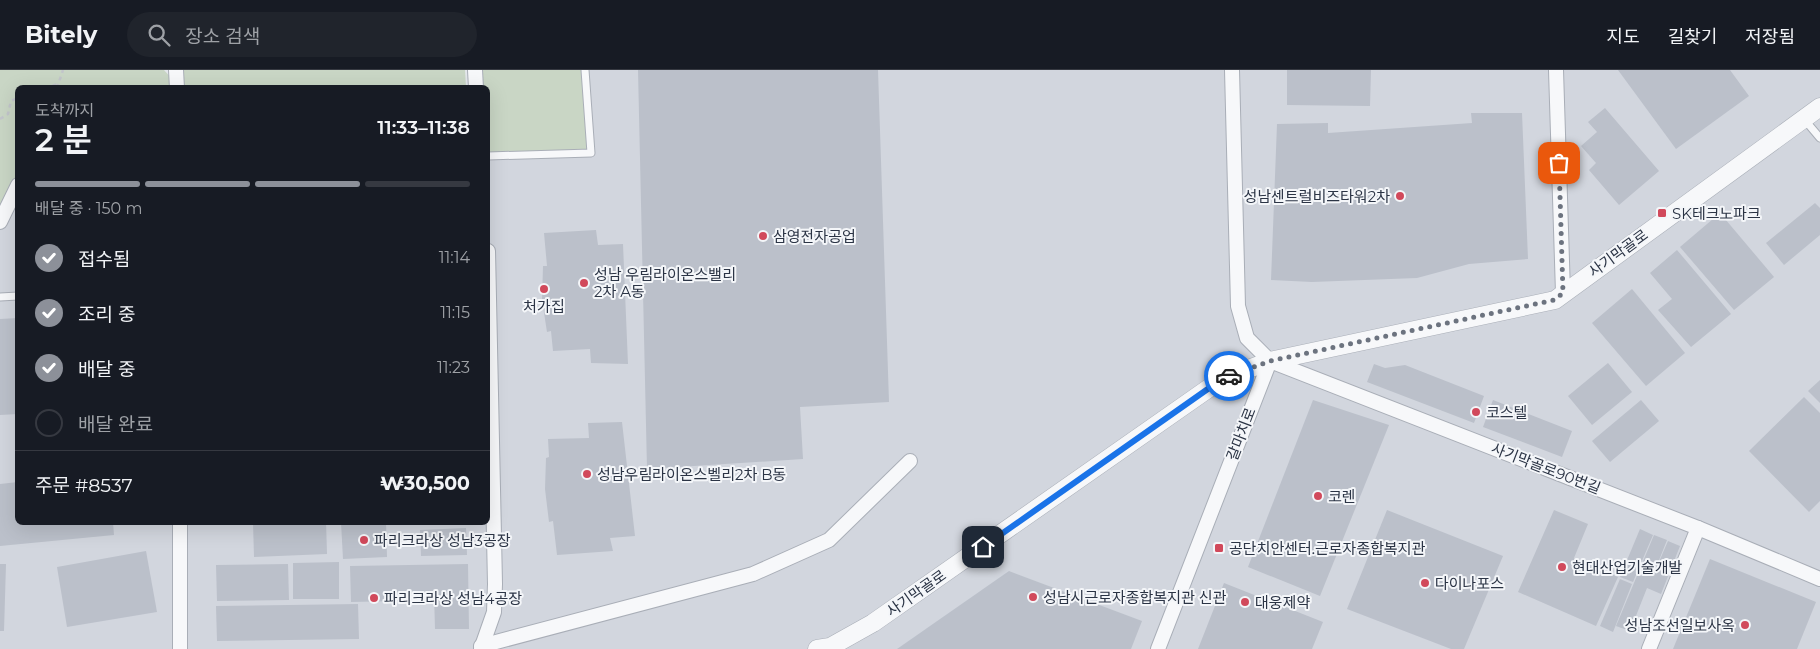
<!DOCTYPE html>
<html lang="ko">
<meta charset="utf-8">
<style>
:root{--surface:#171b24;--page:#20242c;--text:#f1f3f6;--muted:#9ea1a6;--line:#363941;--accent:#8c9099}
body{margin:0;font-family:Montserrat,"Noto Sans KR",sans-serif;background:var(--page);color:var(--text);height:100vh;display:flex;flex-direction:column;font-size:19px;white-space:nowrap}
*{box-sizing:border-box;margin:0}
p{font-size:16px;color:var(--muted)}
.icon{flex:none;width:28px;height:28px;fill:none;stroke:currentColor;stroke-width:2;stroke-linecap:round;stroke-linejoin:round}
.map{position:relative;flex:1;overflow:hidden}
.side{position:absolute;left:15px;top:15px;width:475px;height:440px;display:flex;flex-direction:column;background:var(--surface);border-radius:8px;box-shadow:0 5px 20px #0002}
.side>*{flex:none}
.pin{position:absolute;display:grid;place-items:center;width:42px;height:42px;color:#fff;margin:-21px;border-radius:10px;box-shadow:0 2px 8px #0006}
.courier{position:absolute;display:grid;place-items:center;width:50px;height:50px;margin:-25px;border:4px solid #1a73e8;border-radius:50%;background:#fff;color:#222;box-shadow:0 1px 6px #0007}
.headline em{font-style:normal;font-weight:600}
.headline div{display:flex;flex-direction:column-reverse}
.headline{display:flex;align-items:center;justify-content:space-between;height:85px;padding:0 20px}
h1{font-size:32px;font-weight:600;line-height:38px}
.bar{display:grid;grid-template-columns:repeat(4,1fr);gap:8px 5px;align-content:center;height:60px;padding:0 20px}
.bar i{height:6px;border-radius:4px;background:var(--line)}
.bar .current{background:var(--accent)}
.bar p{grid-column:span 4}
.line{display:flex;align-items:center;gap:12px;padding:0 20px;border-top:1px solid var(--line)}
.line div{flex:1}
ol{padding:0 20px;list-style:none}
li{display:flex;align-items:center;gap:15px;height:55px}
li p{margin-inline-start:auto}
li .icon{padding:5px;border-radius:50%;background:var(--accent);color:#fff;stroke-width:4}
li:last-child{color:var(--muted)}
li i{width:28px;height:28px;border:2px solid var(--line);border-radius:50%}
header{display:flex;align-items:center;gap:30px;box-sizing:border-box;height:70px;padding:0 25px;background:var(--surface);border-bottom:1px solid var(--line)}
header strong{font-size:24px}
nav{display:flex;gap:28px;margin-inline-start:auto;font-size:18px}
.search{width:350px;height:45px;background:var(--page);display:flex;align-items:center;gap:12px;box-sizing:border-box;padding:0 18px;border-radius:28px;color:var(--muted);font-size:19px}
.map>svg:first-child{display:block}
</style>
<header>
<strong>Bitely</strong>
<div class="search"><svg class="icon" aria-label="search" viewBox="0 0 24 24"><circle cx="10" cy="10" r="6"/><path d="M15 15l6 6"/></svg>장소 검색</div>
<nav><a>지도</a><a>길찾기</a><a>저장됨</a></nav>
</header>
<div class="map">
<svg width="1820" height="579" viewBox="0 0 1820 579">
<rect width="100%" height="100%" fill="#e4e7ec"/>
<!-- built -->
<path fill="#d2d6de" d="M 585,0 L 1820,0 L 1820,579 L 0,579 L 0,152 L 17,115 L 18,452 L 488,452 L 488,88 Z"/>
<!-- green -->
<g fill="#c9d6c5">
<path d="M 0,0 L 164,0 L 173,10 L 173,17 L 18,18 L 17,107 L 0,141 Z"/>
<path d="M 176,0 L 465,0 L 466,17 L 177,17 Z"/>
<path d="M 473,0 L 585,0 L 591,83 L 488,86 L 488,18 L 475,17 Z"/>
</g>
<!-- building -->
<g fill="#bbc0ca">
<path d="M 638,0 L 878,0 L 889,332 L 800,337 L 803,389 L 647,399 Z"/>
<path d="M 1287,0 L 1371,0 L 1370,36 L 1287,35 Z"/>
<path d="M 1618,0 L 1730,0 L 1749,26 L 1676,79 Z"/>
<path d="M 1605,38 L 1659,101 L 1619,135 L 1589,100 L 1596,93 L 1581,76 L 1597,62 L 1588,52 Z"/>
<path d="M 1471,43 L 1522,43 L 1528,189 L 1469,194 L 1417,208 L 1312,212 L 1271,210 L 1277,54 L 1328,53 L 1328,63 L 1472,53 Z"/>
<path d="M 1815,133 L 1820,138 L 1820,165 L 1784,195 L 1766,173 Z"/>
<path d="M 1720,143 L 1774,207 L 1734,240 L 1680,177 Z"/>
<path d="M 596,160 L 598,175 L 623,174 L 628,294 L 591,293 L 590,279 L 553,281 L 551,261 L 547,262 L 542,230 L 543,196 L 547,196 L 544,163 Z"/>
<path d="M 1677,180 L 1731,244 L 1691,277 L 1658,240 L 1672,229 L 1650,203 Z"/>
<path d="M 1632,219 L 1685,283 L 1646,316 L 1592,253 Z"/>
<path d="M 18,248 L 18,344 L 0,345 L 0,249 Z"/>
<path d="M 1608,293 L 1632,322 L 1592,355 L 1568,326 Z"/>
<path d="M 1374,294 L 1385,298 L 1405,295 L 1484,326 L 1474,353 L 1367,312 Z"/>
<path d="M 1820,310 L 1820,333 L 1808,321 Z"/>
<path d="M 1804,327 L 1820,343 L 1820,431 L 1809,442 L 1749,381 Z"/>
<path d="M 1313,330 L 1389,355 L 1320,526 L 1248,497 Z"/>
<path d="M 1493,330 L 1572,361 L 1562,387 L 1483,357 Z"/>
<path d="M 1641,330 L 1659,351 L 1610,392 L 1592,371 Z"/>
<path d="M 622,352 L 635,466 L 610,468 L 613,481 L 557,485 L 553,451 L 549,452 L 545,419 L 546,388 L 549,387 L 548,369 L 589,368 L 588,353 Z"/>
<path d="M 18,412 L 18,452 L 113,452 L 114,465 L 0,476 L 0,414 Z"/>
<path d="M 1387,440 L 1503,486 L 1464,579 L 1451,579 L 1347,539 Z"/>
<path d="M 1554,440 L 1588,454 L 1574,488 L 1618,507 L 1596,556 L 1518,522 Z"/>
<path d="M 253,452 L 326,452 L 327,484 L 254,487 Z"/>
<path d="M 341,452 L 386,452 L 387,487 L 343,489 Z"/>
<path d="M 466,458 L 467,485 L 421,486 L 420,460 Z"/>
<path d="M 1640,459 L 1653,465 L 1633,512 L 1620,507 Z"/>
<path d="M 1654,465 L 1667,470 L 1652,508 L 1668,471 L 1680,476 L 1661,524 L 1647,518 L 1630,561 L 1616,556 Z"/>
<path d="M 146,481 L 157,542 L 67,557 L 57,497 Z"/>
<path d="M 1710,489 L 1816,532 L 1797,579 L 1673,579 Z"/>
<path d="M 339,492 L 339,529 L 293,529 L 293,493 Z"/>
<path d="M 0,494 L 6,494 L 4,561 L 0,561 Z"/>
<path d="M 288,494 L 289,530 L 217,531 L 216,495 Z"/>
<path d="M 468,494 L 469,559 L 435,559 L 434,524 L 397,524 L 398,531 L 351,532 L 350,496 Z"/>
<path d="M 1009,501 L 1142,551 L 1131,579 L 897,579 Z"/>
<path d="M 1620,509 L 1632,514 L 1613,562 L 1600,556 Z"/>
<path d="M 1224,513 L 1323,552 L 1312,579 L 1198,579 Z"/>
<path d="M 358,534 L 359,569 L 217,571 L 216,536 Z"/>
</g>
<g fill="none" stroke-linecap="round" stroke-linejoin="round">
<!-- service casing -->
<g stroke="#a9aeb7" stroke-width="9">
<g id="service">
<path d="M 1804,49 L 1820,68"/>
<path d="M 488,86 L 591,83 L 585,0"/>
<path d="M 0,227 L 18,226"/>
</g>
</g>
<!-- minor casing -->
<g stroke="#a9aeb7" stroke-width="16">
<g id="minor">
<path d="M 176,0 L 177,18"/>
<path d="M 475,0 L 476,18"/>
<path d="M 1232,0 L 1238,236 L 1247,268 L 1270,291 L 1698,458 L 1820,509"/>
<path d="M 1556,0 L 1563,223"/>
<path d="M 0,152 L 18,115"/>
<path d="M 481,576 L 753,504 L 829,470 L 910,391"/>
<path d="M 180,579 L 180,452"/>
<path d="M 481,579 L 494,542 L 495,514 L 488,181"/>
<path d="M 1158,579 L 1270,291"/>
<path d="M 1649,579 L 1698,458"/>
</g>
</g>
<!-- tertiary casing -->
<g stroke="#a9aeb7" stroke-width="19">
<path id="tertiary" d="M 817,579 L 830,577 L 873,553 L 1222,309 L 1270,291 L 1555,230 L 1820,37"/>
</g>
<!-- path -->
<g stroke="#c2c5cb" stroke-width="2.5" stroke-dasharray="4 4" stroke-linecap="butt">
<path d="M 45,18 L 58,14"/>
<path d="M 57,18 L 63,0"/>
<path d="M 0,49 L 8,44 L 11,31 L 18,28"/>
</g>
<!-- service -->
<use href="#service" stroke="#f7f8fa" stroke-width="7"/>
<!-- minor -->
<use href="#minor" stroke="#f7f8fa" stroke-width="14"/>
<!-- tertiary -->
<use href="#tertiary" stroke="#f7f8fa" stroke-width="18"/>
</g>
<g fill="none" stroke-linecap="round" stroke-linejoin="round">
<!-- done -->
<path stroke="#6c737f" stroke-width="5" stroke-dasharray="0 9" d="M 1229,306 L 1270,291 L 1554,230 L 1563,223 L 1559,93"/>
<!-- route -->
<path stroke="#1a73e8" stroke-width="6" d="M 983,477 L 1222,309 L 1229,306"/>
</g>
<!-- markers -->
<g fill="#d1495b" stroke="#f4f6f9" stroke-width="2">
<circle cx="1400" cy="126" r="5"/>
<rect x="1657" y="138" width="10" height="10" rx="2.5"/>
<circle cx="763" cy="166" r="5"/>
<circle cx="584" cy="213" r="5"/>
<circle cx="544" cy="219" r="5"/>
<circle cx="1476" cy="342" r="5"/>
<circle cx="587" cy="404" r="5"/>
<circle cx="1318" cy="426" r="5"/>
<circle cx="364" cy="470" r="5"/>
<rect x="1214" y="473" width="10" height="10" rx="2.5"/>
<circle cx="1562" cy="497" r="5"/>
<circle cx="1425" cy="513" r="5"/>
<circle cx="1033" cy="527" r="5"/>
<circle cx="374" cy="528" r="5"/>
<circle cx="1245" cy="532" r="5"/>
<circle cx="1745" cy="555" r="5"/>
</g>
<g text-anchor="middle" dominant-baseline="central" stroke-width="4" stroke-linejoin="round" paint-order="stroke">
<!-- poi labels -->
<g font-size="15" fill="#2b3445" stroke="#f4f6f9" text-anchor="start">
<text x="1390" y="126" text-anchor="end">성남센트럴비즈타워2차</text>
<text x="1672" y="143">SK테크노파크</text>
<text x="773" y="166">삼영전자공업</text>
<text x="594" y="204">성남 우림라이온스밸리<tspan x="594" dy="17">2차 A동</tspan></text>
<text x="544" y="236" text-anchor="middle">처가집</text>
<text x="1486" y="342">코스텔</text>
<text x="597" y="404">성남우림라이온스벨리2차 B동</text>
<text x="1328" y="426">코렌</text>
<text x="374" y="470">파리크라상 성남3공장</text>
<text x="1229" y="478">공단치안센터.근로자종합복지관</text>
<text x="1572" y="497">현대산업기술개발</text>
<text x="1435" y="513">다이나포스</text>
<text x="1043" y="527">성남시근로자종합복지관 신관</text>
<text x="384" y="528">파리크라상 성남4공장</text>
<text x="1255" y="532">대웅제약</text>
<text x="1735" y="555" text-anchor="end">성남조선일보사옥</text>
</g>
<!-- street labels -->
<g font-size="15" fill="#2b3445" stroke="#f4f6f9">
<text transform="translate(1618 183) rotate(-36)">사기막골로</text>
<text transform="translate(1241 364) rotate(-69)">갈마치로</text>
<text transform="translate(1546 398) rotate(21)">사기막골로90번길</text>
<text transform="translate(916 523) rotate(-35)">사기막골로</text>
</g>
</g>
</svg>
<div class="pin" style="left:1559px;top:93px;background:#ea580c"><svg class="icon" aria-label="bag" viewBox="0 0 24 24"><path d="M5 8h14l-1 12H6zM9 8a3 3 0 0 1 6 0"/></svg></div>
<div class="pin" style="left:983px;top:477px;background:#1f2937"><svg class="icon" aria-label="home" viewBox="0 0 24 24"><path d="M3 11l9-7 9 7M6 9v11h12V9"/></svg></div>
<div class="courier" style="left:1229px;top:306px"><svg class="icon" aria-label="car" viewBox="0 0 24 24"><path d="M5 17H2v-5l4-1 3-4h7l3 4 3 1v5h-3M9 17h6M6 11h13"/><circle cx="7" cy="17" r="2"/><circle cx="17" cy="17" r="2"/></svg></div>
<section class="side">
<div class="headline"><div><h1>2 분</h1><p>도착까지</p></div><em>11:33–11:38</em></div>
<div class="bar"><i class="current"></i><i class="current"></i><i class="current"></i><i></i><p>배달 중 · 150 m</p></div>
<ol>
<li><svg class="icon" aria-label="check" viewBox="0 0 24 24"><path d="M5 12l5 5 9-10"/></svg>접수됨<p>11:14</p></li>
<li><svg class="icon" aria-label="check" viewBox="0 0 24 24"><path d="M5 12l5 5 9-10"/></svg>조리 중<p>11:15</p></li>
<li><svg class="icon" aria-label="check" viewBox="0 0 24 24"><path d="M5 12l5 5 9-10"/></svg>배달 중<p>11:23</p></li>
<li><i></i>배달 완료</li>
</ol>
<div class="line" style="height:65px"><div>주문 #8537</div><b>₩30,500</b></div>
</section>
</div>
